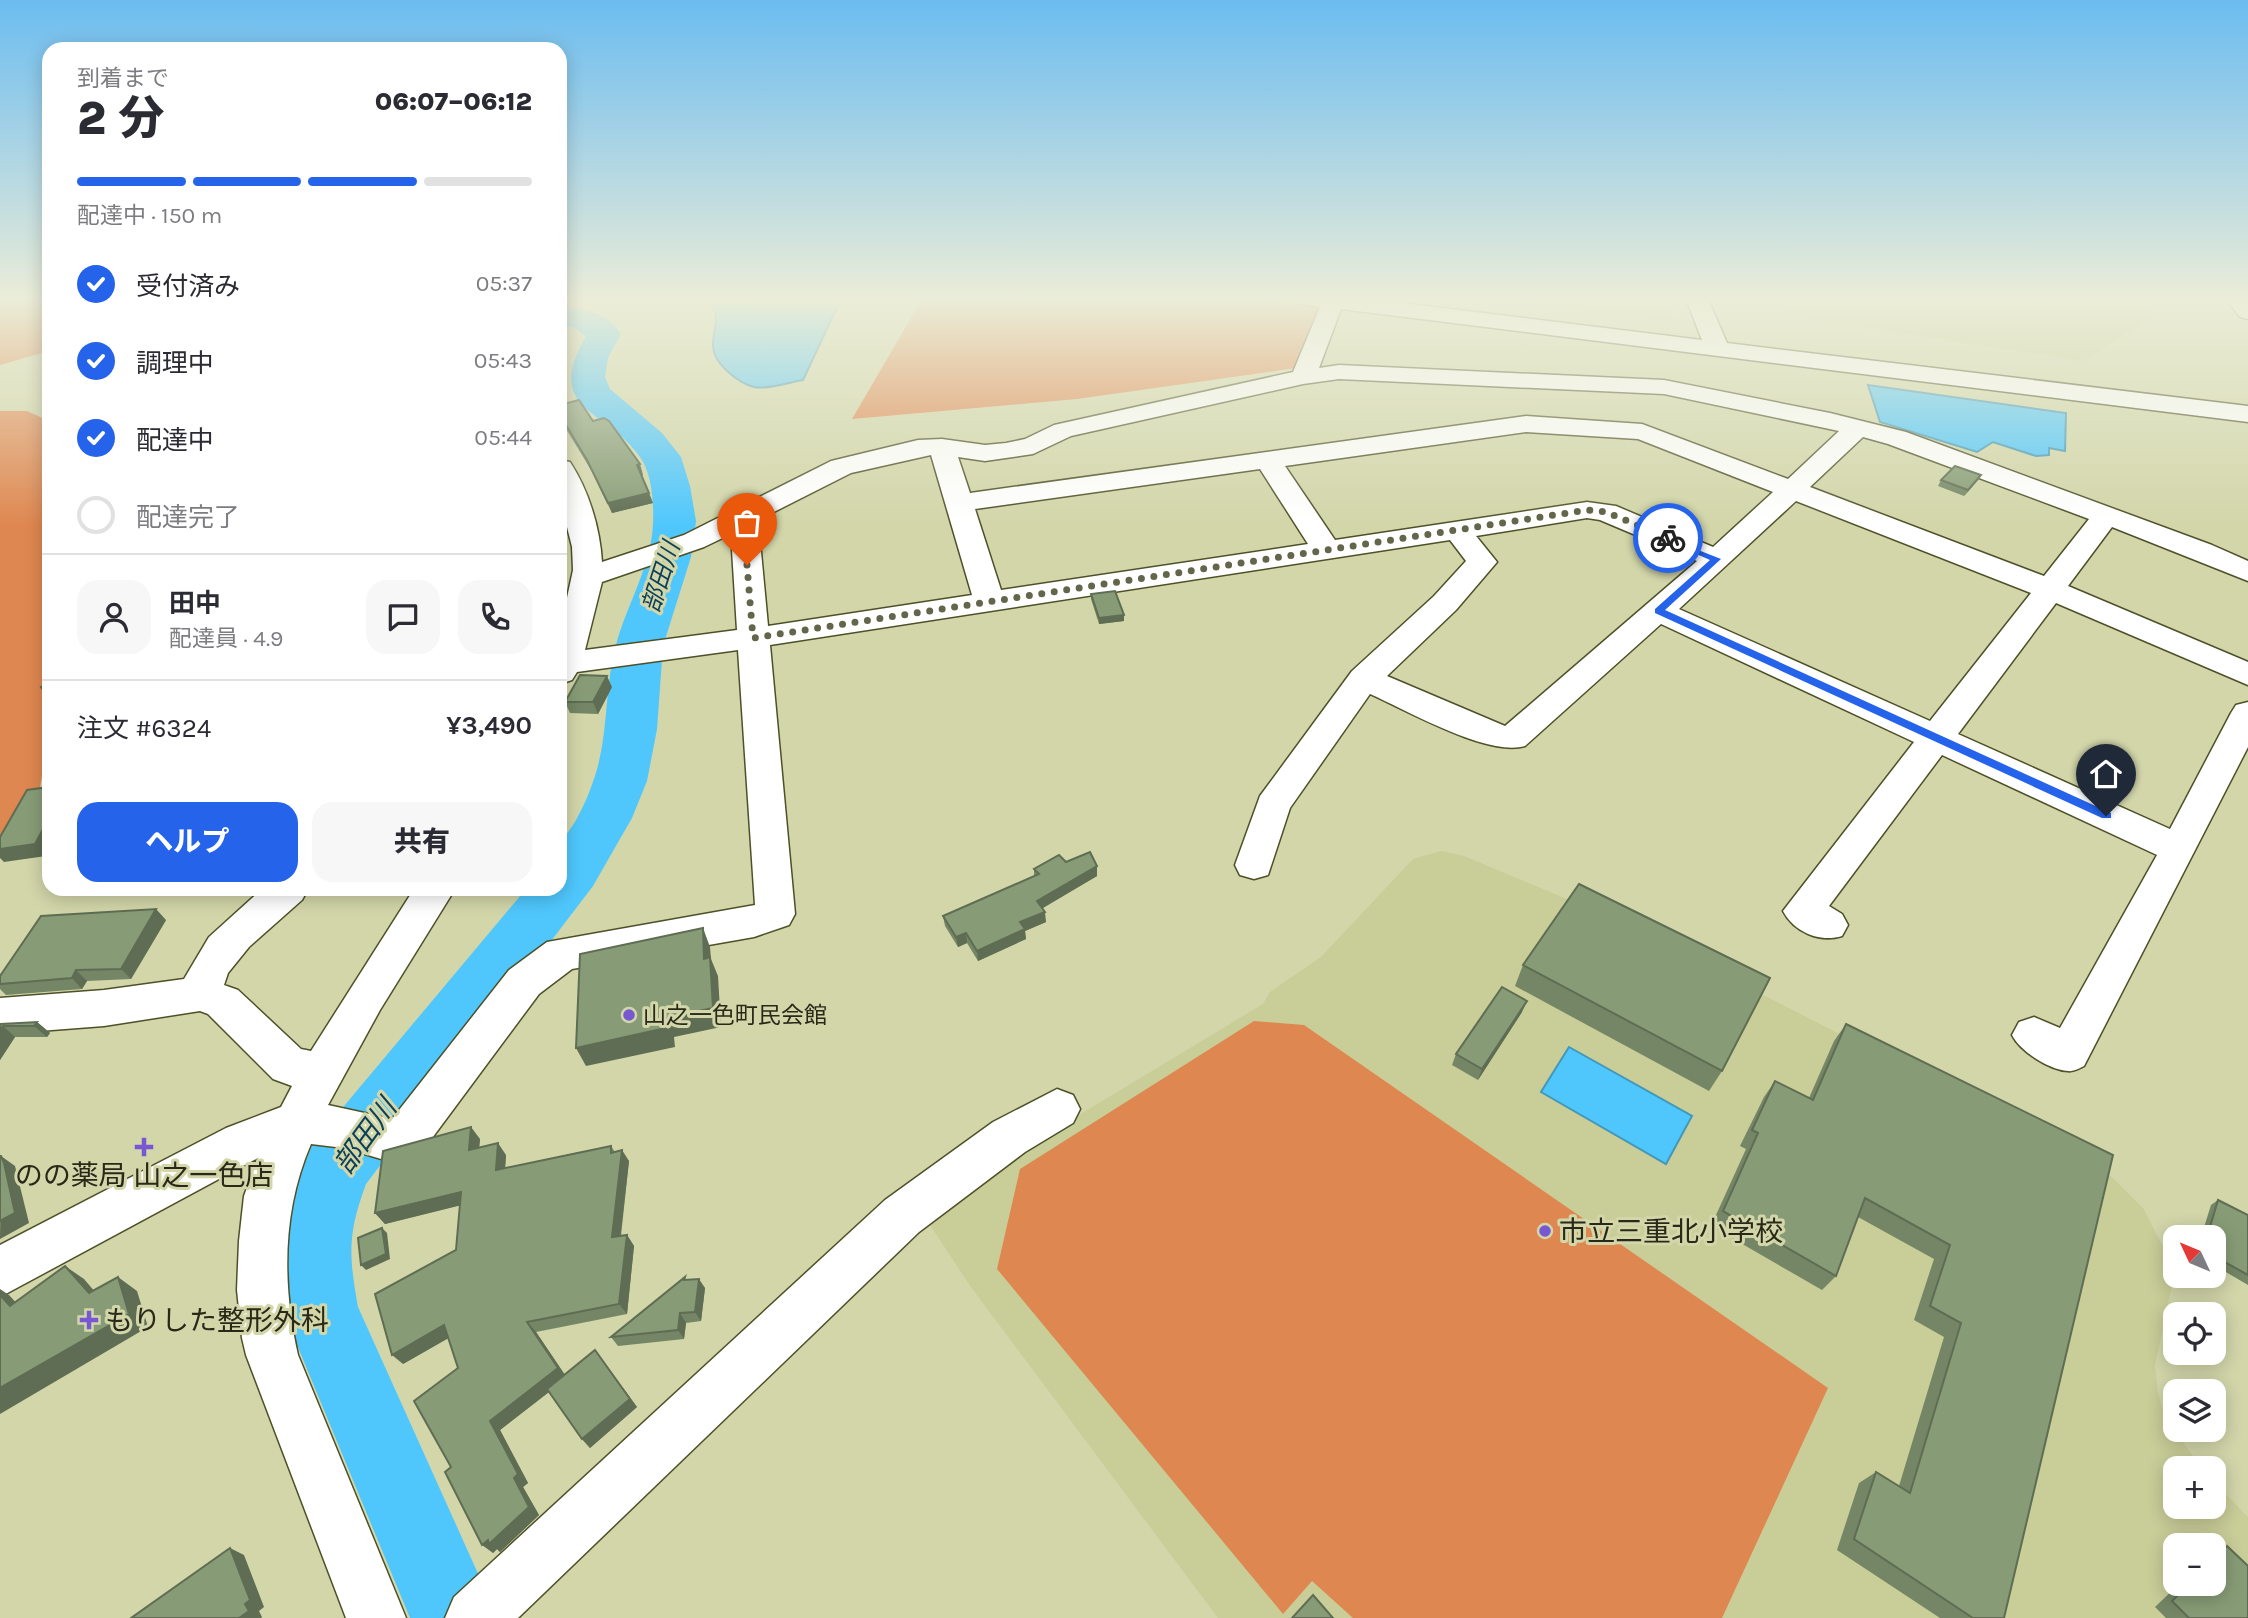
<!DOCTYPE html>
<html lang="ja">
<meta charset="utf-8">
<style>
:root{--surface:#fff;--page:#f7f7f7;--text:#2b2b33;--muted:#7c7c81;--line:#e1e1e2;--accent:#2563eb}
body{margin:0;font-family:Karla,"Noto Sans JP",sans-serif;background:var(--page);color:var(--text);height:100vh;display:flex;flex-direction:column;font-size:26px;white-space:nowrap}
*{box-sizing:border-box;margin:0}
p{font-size:23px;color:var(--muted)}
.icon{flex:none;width:38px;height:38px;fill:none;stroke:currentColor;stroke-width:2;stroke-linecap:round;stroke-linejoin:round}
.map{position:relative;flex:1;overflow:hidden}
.panel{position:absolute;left:42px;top:42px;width:525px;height:854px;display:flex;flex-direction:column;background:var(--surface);border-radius:21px;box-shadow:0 4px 18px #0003}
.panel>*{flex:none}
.needle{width:46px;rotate:314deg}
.fabs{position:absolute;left:2163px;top:1225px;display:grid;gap:14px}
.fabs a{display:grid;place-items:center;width:63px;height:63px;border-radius:14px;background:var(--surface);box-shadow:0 4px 18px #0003;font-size:35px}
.pin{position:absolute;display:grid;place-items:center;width:60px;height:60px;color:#fff;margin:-72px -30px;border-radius:50% 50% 50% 0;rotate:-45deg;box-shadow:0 0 7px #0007}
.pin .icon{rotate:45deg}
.courier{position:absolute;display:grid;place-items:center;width:70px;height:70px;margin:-35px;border:5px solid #2563eb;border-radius:50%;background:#fff;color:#222;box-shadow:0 2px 9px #0007}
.headline em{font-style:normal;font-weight:800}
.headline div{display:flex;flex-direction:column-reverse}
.headline{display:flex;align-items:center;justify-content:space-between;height:119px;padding:0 35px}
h1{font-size:46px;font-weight:800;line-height:52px}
.bar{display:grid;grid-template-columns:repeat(4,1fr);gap:10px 7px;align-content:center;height:84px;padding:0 35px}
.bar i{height:9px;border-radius:5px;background:var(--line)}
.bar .active{background:var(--accent)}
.bar p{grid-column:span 4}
.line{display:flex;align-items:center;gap:18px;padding:0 35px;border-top:2px solid var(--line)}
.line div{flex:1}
.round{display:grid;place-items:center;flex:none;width:74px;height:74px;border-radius:21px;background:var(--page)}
ol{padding:0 35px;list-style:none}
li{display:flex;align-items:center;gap:21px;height:77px}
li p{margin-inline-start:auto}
li .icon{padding:7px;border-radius:50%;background:var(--accent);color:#fff;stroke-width:4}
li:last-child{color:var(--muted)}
li i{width:38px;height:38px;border:4px solid var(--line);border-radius:50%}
.cta{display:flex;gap:14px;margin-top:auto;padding:14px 35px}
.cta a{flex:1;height:80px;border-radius:21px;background:var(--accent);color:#fff;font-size:28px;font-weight:800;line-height:80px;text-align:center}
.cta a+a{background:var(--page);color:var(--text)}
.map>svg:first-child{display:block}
</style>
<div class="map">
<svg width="2248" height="1618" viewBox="0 0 2248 1618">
<rect width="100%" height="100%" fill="#d2d6a9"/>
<!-- built -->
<g fill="#c9cd98" fill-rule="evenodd">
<path d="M 1505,299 L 1666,299 L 1675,323 Z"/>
<path d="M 1779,299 L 2144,299 L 2155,316 L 2083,361 L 1789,316 Z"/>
<path d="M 1441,851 L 1464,856 L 1574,902 L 1773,1000 L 2088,1161 L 2113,1178 L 2143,1208 L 2173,1266 L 2172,1285 L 2155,1365 L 2158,1393 L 2165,1418 L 2202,1468 L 2175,1468 L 2175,1507 L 2214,1507 L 2214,1482 L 2248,1517 L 2248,1618 L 1218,1618 L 971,1287 L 928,1222 L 1021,1150 L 1263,1004 L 1270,992 L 1321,957 L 1413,859 ZM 2175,1545 L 2214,1545 L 2214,1584 L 2175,1584 Z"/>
</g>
<!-- green -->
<g fill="#df8750">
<path d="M 0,299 L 49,299 L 49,351 L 0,365 Z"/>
<path d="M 922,299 L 1258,299 L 1325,307 L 1296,368 L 1077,399 L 852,419 Z"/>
<path d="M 0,411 L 27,411 L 49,421 L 49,732 L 38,800 L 0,847 Z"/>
<path d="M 1254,1021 L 1304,1025 L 1828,1388 L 1722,1618 L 1353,1618 L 1312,1581 L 1283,1614 L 997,1269 L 1020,1169 Z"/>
</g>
<!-- water -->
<g fill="#4fc7fd" stroke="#4398b8" stroke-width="2">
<path d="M 708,299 L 841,299 L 803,380 C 790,382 767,390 754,387 C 738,383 713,363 713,346 C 713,327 722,317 708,299 Z"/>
<path d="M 1868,385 L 2066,413 L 2065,451 L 2049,448 L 2049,455 L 2036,456 L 1993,442 L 1977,452 L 1880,422 Z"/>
<path d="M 1569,1047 L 1692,1116 L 1666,1164 L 1541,1092 Z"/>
</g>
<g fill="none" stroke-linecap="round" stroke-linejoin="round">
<!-- river -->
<path fill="#4fc7fd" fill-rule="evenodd" d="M 560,307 C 584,307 607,313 621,334 L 608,358 L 605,377 L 610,389 L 662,433 L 681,457 L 690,486 L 696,521 L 691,557 L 663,646 L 657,729 L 647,781 L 632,818 L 593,886 L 366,1184 C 347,1235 349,1256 358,1307 L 498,1618 L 410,1618 L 283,1311 L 275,1253 L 286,1206 L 313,1143 L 526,889 L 560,889 C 560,876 557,859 560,847 C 562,838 572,828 576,820 C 584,806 590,791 595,776 C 609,733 604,688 616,645 C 627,604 651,567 653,524 C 654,504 652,473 640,457 C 607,409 542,411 586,336 L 573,327 L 560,327 Z"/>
<!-- minor casing -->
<g stroke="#4e5028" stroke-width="3">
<g id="minor">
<path d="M 1301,299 L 1369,299 L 1702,340 L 1686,299 L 1708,299 L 1727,343 L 2248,406 L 2248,422 L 1341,309 L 1319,368 L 1339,365 L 1664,380 L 1830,413 L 1906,432 L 2212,545 L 2248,561 L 2248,581 L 2112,527 L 2068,586 L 2248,662 L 2248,685 L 2056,603 L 1958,734 L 2170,829 L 2231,713 L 2236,705 L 2248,702 L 2248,747 L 2084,1066 C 2080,1068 2073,1072 2068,1071 C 2049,1070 2020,1051 2012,1035 L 2019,1022 L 2034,1017 L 2060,1028 L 2157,855 L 1942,755 L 1829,906 L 1842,914 L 1848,925 L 1842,936 C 1820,943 1794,932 1783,911 L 1914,742 L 1661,624 L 1525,746 C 1488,757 1408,711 1370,694 L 1290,808 L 1268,875 L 1254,879 L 1240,875 L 1235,865 L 1260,796 L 1352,671 L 1434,596 L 1466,561 L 1450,540 L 770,645 L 795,914 L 789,925 L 754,937 L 572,969 L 539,994 L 421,1153 L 388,1161 L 344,1148 L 311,1144 C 282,1211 282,1284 298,1355 L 406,1618 L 346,1618 L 246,1355 L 242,1338 L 237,1290 L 239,1241 L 244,1196 L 258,1158 L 0,1297 L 0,1245 L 226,1128 L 281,1107 L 292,1086 L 273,1079 L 208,1014 L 200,1011 L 104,1026 L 0,1034 L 0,998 L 104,990 L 184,979 L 209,937 L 262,889 L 308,889 L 302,900 L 249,947 L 228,973 L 224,985 L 238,990 L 301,1049 L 311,1051 L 414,889 L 455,889 L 380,1010 L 328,1105 L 392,1119 L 509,970 L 547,942 L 755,905 L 738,650 L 577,672 L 572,680 L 560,684 L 560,630 L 573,570 L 572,547 L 560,499 L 560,460 L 570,462 C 589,491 600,528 602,562 L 684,535 L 831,461 L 918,440 L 942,439 L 985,445 L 1006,443 L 1025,439 L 1054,425 L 1293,372 L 1320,307 L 1304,304 ZM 1339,379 L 1664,394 L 1839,431 L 1788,479 L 1642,424 L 1526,416 L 970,493 L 958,457 L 985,461 L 1033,454 L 1071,436 L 1303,384 ZM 1526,432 L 1638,439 L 1773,492 L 1713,547 L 1616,506 L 1587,502 L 1335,540 L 1285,466 ZM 1863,437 L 1888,444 L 2089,519 L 2044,576 L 1810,487 ZM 931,455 L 972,595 L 768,626 L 758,520 L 851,473 ZM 1260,469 L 1308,544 L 1001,590 L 975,509 ZM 1796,501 L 2031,593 L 1930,721 L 1679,609 ZM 1587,518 L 1600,520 L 1697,561 L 1505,726 L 1387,676 L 1456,610 L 1497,562 L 1476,536 ZM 731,534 L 737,630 L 585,650 L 602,582 L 704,547 Z"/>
<path d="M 2226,299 L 2248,299 L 2248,319 L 2240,317 Z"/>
<path d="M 1057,1089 L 1073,1095 L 1080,1109 L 1073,1123 L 1025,1152 L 919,1232 L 518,1618 L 445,1618 L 454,1597 L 885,1200 L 993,1122 Z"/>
</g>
</g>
<!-- minor -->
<use href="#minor" fill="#fff" fill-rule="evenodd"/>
</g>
<!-- wall -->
<g fill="#748665">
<path d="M 560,405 L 593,421 L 643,475 L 641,475 L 653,503 L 612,513 L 591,470 L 560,419 Z"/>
<path d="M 1941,480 L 1978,480 L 1964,496 L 1938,486 Z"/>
<path d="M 1091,594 L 1124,621 L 1099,624 L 1091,599 Z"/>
<path d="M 612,687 L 598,714 L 570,713 L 565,702 Z"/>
<path d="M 1066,862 L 1097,876 L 1042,908 L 1046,922 L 1025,931 L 1026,939 L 978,961 L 967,943 L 958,947 L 945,926 L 943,916 L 1034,876 L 1034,869 Z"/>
<path d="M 166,920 L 131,979 L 87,981 L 82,989 L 6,995 L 0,989 L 0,976 Z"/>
<path d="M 1523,965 L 1722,1071 L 1709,1091 L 1515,986 Z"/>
<path d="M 1522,1012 L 1478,1080 L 1452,1065 L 1456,1054 Z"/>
<path d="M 37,1022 L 50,1033 L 47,1037 L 15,1037 L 0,1060 L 0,1024 Z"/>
<path d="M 1846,1024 L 2113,1155 L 2004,1618 L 1940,1618 L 1837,1550 L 1859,1483 L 1876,1472 L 1899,1486 L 1944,1337 L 1914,1320 L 1934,1259 L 1858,1217 L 1836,1276 L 1822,1290 L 1711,1226 L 1746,1149 L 1740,1146 L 1764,1097 L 1775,1081 L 1809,1098 L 1834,1041 Z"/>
<path d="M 480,1139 L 479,1147 L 506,1155 L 505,1169 L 611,1146 L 615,1152 L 629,1161 L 621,1236 L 627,1235 L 634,1246 L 627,1314 L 536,1332 L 565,1375 L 595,1350 L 637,1407 L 590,1448 L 582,1439 L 549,1392 L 500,1430 L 528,1483 L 523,1487 L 539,1515 L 500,1552 L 497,1549 L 493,1553 L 451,1467 L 458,1368 L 448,1338 L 403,1364 L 456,1250 L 460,1205 L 385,1224 L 375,1213 Z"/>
<path d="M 2218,1200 L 2248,1215 L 2248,1285 L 2214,1265 L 2214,1237 L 2201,1237 L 2211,1205 Z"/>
<path d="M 687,1280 L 705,1288 L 701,1321 L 686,1323 L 684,1339 L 618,1346 L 611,1337 Z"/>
<path d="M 2227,1546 L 2248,1618 L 2166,1618 L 2155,1607 L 2179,1584 L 2214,1584 L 2214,1551 Z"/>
</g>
<!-- shaded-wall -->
<g fill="#5e6d53">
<path d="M 640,464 L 643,475 L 640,476 L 637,465 Z"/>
<path d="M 1981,475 L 1978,480 L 1964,496 L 1968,490 Z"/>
<path d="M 649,493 L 653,503 L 612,513 L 608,503 Z"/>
<path d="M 1124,615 L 1124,621 L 1099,624 L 1099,618 Z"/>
<path d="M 607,676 L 612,687 L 598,714 L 593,702 Z"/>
<path d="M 49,818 L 49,850 L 46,856 L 4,862 L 0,858 L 0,849 Z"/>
<path d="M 1097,866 L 1097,876 L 1038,911 L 1037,901 Z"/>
<path d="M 156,909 L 166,920 L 131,979 L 121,969 Z"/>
<path d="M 1045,912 L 1046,922 L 1025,931 L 1026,939 L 978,961 L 977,951 L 1020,922 Z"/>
<path d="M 703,928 L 710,947 L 711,959 L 718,976 L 721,1027 L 674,1037 L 675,1047 L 586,1066 L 576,1048 L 666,1018 L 704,959 Z"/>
<path d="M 966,933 L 967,943 L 958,947 L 956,937 Z"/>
<path d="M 76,970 L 87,981 L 82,989 L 72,978 Z"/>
<path d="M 1527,1001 L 1522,1012 L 1478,1080 L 1482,1069 Z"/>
<path d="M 37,1022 L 50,1033 L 47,1037 L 34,1026 Z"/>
<path d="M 3,1026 L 15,1037 L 0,1060 L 0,1030 Z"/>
<path d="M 471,1127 L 480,1139 L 478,1161 L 469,1150 Z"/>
<path d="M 498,1143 L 506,1155 L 504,1182 L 496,1170 Z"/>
<path d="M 622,1150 L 629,1161 L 619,1248 L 612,1237 Z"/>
<path d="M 1,1156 L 15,1166 L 29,1223 L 0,1239 Z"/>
<path d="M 461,1192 L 470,1203 L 385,1224 L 375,1213 Z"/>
<path d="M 382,1228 L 387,1233 L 390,1259 L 366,1270 L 361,1265 Z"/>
<path d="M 627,1235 L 634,1246 L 627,1314 L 619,1304 Z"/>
<path d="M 65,1266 L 84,1279 L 108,1307 L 89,1293 Z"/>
<path d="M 118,1277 L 137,1291 L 148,1327 L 0,1414 L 0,1388 Z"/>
<path d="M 699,1279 L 705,1288 L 701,1321 L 695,1312 Z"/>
<path d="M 0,1289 L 9,1295 L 31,1319 L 10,1306 L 0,1295 Z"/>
<path d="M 680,1313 L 686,1323 L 684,1339 L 678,1330 Z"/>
<path d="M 527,1322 L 536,1332 L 567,1378 L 500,1430 L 528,1483 L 523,1487 L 539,1515 L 500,1552 L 497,1549 L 493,1553 L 482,1545 L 514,1478 L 490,1421 Z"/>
<path d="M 444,1325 L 454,1335 L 403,1364 L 392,1355 Z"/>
<path d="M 595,1350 L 637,1407 L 590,1448 L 582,1439 Z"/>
<path d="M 230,1548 L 244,1555 L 264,1607 L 259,1611 L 262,1617 L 261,1618 L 239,1618 Z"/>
</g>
<!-- building -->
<g fill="#879c76" stroke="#5e6d53" stroke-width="2">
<path d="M 579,400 L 593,421 L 604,418 L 609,421 L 640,464 L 637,465 L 649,493 L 608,503 L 587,460 L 560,415 L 560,405 Z"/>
<path d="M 1955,466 L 1981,475 L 1968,490 L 1941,480 Z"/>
<path d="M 1115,591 L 1124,615 L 1099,618 L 1091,594 Z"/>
<path d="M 580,675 L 607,676 L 593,702 L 565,702 Z"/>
<path d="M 49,683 L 49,697 L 41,687 Z"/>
<path d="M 49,787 L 49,818 L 35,844 L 0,849 L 0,837 L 27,790 Z"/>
<path d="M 1090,852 L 1097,866 L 1037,901 L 1045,912 L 1020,922 L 1025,929 L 977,951 L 966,933 L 956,937 L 943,916 L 1039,874 L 1034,869 L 1059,855 L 1066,862 Z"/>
<path d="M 1579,884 L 1770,978 L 1722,1071 L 1523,965 Z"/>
<path d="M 156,909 L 121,969 L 76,970 L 72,978 L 0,984 L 0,976 L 41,916 Z"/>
<path d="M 703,928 L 704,959 L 710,957 L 713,1008 L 666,1018 L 666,1028 L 576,1048 L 580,954 Z"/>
<path d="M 1502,987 L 1527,1001 L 1482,1069 L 1456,1054 Z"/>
<path d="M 37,1022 L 34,1026 L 3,1026 L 0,1030 L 0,1024 Z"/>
<path d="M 1846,1024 L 2113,1155 L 2004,1618 L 1973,1618 L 1854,1539 L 1876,1472 L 1910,1493 L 1961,1323 L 1930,1306 L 1950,1245 L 1865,1198 L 1836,1276 L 1723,1211 L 1758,1133 L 1752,1130 L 1775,1081 L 1813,1100 Z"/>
<path d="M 471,1127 L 469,1150 L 498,1143 L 496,1170 L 611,1146 L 611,1153 L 622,1150 L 612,1237 L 627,1235 L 619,1304 L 527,1322 L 558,1368 L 490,1421 L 518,1474 L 514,1478 L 529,1507 L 489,1544 L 488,1540 L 482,1545 L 445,1472 L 451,1467 L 414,1401 L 458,1368 L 444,1325 L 392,1355 L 375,1294 L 456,1250 L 461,1192 L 375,1213 L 383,1151 Z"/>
<path d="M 0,1156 L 1,1156 L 4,1163 L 15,1213 L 0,1221 Z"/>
<path d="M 2218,1200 L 2248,1215 L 2248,1275 L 2214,1256 L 2214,1237 L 2207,1237 Z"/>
<path d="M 382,1228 L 386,1254 L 361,1265 L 358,1238 Z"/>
<path d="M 65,1266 L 89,1293 L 118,1277 L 129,1314 L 0,1388 L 0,1295 L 10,1306 Z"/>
<path d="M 685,1277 L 684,1280 L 699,1279 L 695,1312 L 680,1313 L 678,1330 L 611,1337 Z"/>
<path d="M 595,1350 L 630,1399 L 582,1439 L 547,1389 Z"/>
<path d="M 2227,1546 L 2248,1566 L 2248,1618 L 2189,1618 L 2172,1601 L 2189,1584 L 2214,1584 L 2214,1559 Z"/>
<path d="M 230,1548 L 250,1600 L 245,1604 L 249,1611 L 239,1618 L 131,1618 Z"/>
<path d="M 1313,1595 L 1333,1618 L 1292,1618 Z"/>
</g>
<!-- sky -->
<linearGradient id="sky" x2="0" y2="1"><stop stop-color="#6bbcf0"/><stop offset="0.57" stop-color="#ebedd8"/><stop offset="1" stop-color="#ebedd8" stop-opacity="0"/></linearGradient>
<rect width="2248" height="526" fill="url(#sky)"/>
<!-- route -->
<path fill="#2563eb" d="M 1665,537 L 1721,559 L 1665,610 L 2111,813 L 2111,818 L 2102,818 L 1655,613 L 1655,609 L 1710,560 L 1665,540 Z"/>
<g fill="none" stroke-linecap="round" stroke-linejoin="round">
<!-- done -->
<path stroke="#64664b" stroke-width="7" stroke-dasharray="0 12.6" d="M 747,565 L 753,638 L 1587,510 L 1606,512 L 1668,538"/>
</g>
<!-- markers -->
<g fill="#7758d2" stroke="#d2d6a9" stroke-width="2.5">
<circle cx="629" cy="1015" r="7"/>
<path d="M140.5 1136.5h7v7h7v7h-7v7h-7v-7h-7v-7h7z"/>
<circle cx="1545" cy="1231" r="7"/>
<path d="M85.5 1309.5h7v7h7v7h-7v7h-7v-7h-7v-7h7z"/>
</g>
<g text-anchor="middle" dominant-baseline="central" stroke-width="6" stroke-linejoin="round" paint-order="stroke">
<!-- poi labels -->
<g font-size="23" fill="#282918" stroke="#d2d6a9" text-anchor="start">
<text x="643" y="1015">山之一色町民会館</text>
</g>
<!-- water labels -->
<g font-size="24" font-style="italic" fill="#0e4157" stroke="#d2d6a9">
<text transform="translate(661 577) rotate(-72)">部田川</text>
</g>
<!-- near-water labels -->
<g font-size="28" font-style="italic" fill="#0e4157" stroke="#d2d6a9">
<text transform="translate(365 1136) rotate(-54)">部田川</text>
</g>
<!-- near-poi labels -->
<g font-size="28" fill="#282918" stroke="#d2d6a9" text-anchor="start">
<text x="144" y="1175" text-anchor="middle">のの薬局 山之一色店</text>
<text x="1559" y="1231">市立三重北小学校</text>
<text x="105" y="1320">もりした整形外科</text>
</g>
</g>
</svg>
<div class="fabs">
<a><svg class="needle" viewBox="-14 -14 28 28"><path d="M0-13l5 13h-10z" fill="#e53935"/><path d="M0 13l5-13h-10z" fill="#7c7c81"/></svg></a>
<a><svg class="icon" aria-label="locate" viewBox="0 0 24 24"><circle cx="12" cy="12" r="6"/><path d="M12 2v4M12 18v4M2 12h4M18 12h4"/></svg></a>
<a><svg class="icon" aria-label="layers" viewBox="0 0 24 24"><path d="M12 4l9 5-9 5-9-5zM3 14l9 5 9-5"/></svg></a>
<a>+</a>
<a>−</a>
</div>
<div class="pin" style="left:747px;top:565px;background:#ea580c"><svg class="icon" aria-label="bag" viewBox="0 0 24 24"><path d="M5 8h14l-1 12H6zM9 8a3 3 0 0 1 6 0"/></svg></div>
<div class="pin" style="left:2106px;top:816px;background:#1f2937"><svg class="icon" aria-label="home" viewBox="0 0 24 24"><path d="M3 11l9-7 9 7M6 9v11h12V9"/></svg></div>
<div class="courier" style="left:1668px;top:538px"><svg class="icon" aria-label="bike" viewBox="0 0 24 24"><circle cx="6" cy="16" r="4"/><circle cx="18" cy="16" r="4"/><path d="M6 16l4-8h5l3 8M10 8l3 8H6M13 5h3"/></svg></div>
<section class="panel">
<div class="headline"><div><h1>2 分</h1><p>到着まで</p></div><em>06:07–06:12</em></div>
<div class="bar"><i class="active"></i><i class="active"></i><i class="active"></i><i></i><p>配達中 · 150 m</p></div>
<ol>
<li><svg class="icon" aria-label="check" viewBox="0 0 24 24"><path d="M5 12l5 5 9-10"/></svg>受付済み<p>05:37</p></li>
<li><svg class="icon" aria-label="check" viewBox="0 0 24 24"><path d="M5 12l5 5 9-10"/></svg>調理中<p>05:43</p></li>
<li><svg class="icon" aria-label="check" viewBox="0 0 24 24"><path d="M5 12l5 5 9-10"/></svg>配達中<p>05:44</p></li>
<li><i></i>配達完了</li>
</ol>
<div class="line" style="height:126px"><a class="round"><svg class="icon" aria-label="person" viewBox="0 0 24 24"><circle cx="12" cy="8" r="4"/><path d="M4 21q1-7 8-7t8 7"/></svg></a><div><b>田中</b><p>配達員 · 4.9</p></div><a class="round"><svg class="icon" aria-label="chat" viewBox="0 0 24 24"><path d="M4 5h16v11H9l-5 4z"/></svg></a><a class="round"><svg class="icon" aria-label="phone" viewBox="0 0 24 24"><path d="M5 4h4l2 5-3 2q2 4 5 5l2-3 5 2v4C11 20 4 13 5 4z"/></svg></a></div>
<div class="line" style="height:91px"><div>注文 #6324</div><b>¥3,490</b></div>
<div class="cta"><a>ヘルプ</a><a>共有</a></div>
</section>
</div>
